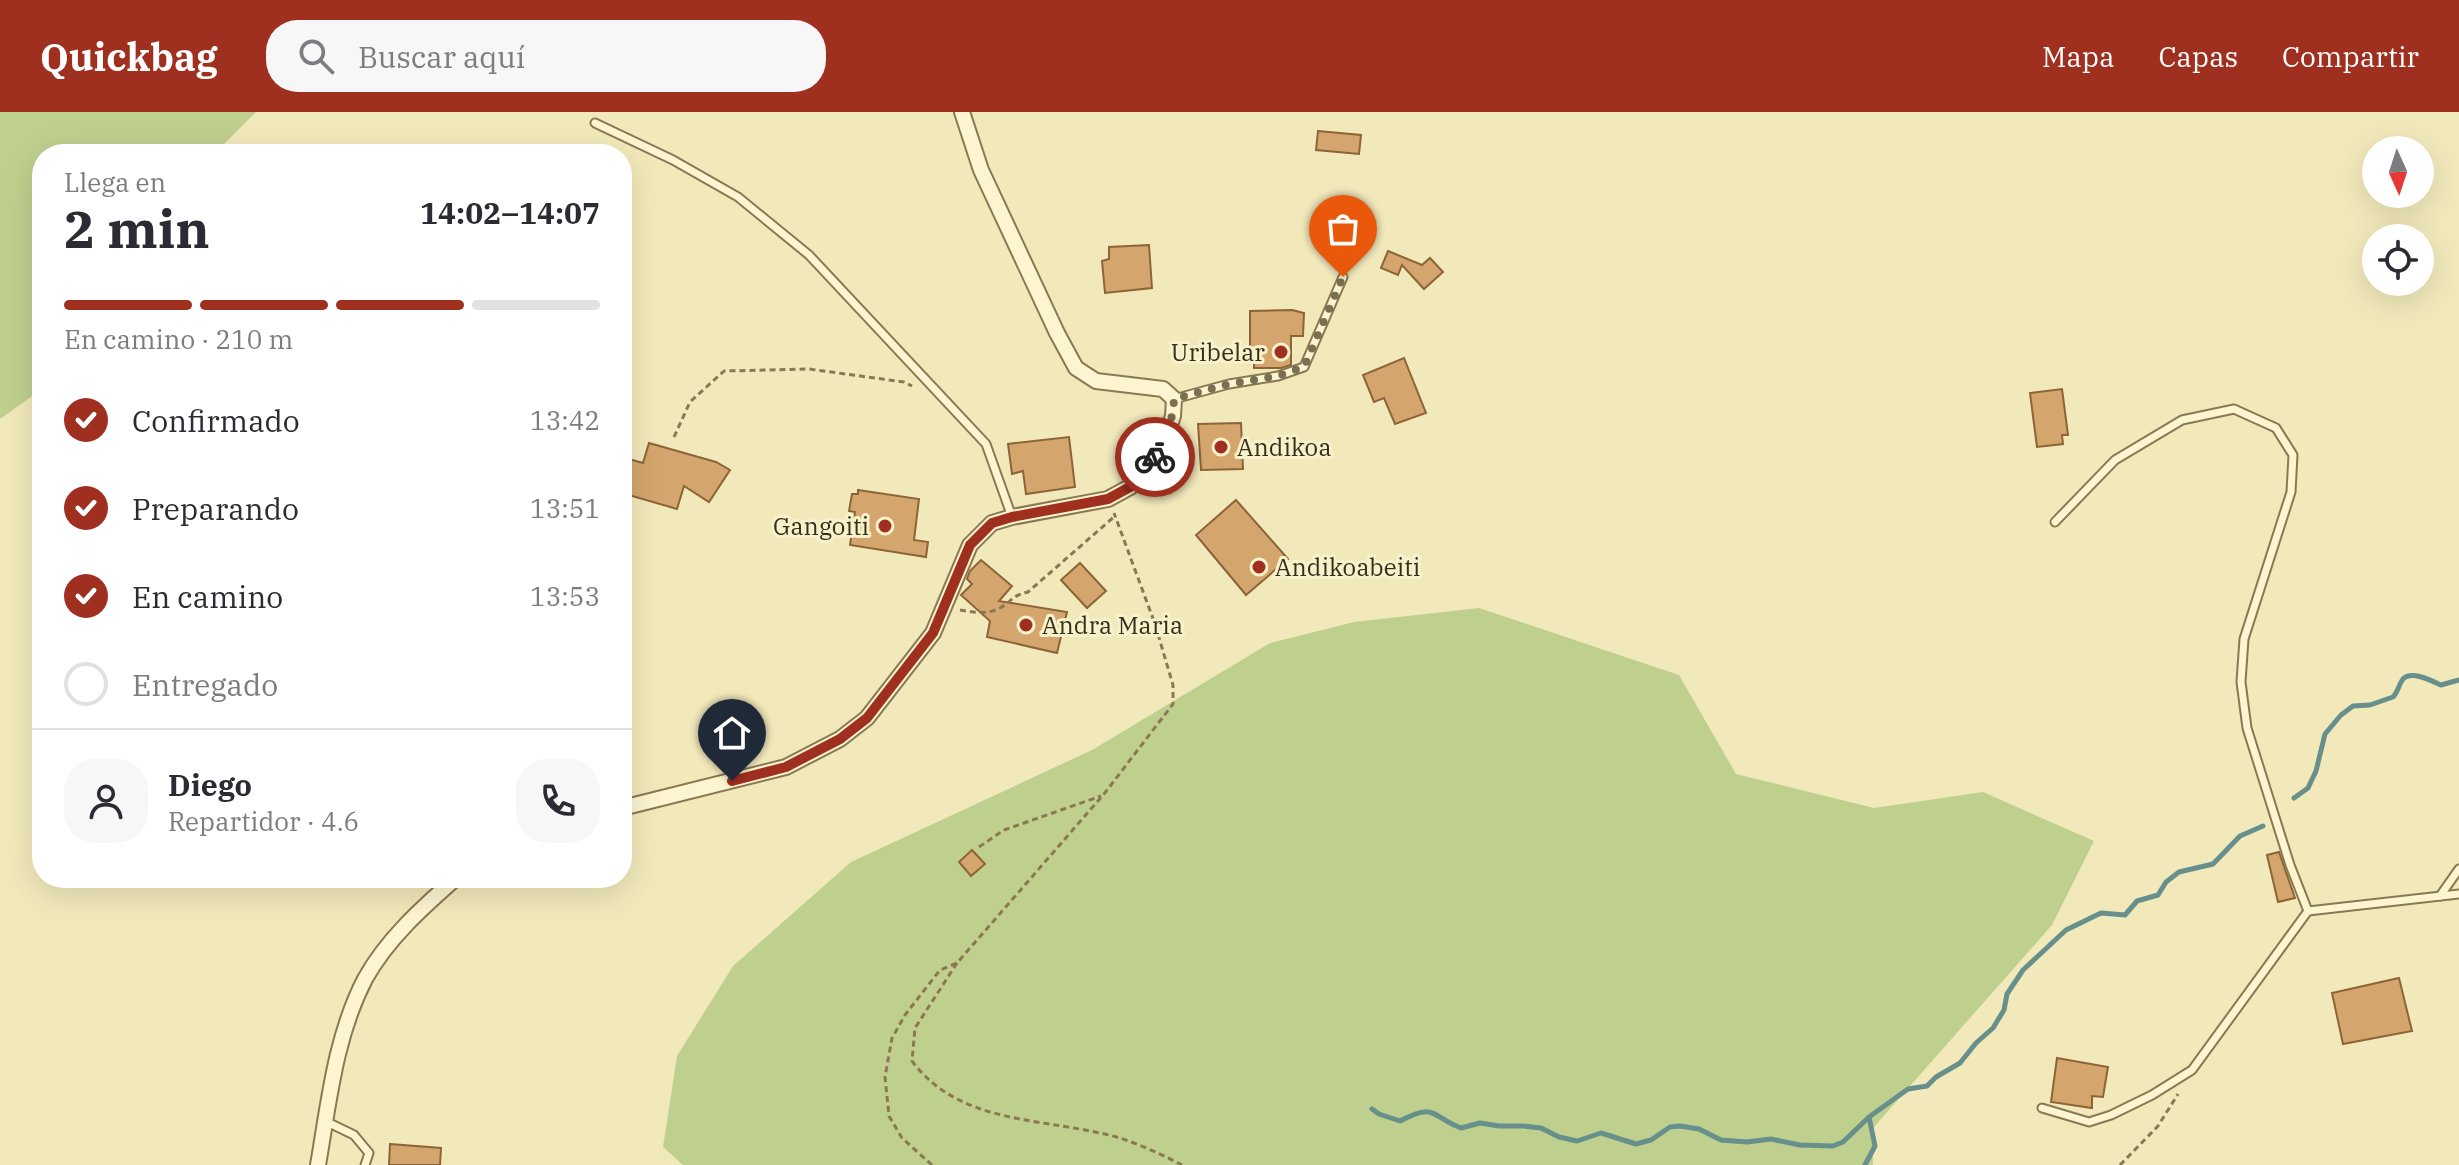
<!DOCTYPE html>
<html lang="es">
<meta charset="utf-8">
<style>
:root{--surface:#fff;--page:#f7f7f7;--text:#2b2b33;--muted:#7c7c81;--line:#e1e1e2;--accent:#9f2f1e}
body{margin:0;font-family:"IBM Plex Serif",serif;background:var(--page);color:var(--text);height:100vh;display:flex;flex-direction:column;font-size:30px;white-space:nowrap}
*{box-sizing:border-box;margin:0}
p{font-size:26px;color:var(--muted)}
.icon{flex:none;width:44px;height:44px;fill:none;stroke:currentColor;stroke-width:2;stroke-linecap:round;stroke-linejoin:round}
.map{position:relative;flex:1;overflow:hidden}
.details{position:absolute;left:32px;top:32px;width:600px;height:744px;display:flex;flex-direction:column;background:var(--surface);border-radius:32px;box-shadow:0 8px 32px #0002}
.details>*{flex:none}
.needle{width:52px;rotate:177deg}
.tools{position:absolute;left:2362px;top:24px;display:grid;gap:16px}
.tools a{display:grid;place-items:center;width:72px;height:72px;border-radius:50%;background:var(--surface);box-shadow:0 8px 32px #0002;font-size:40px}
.pin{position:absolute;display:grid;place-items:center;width:68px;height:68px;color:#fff;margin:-82px -34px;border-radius:50% 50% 50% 0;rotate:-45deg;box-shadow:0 0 8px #0007}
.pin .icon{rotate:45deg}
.courier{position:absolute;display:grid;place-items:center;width:80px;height:80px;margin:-40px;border:6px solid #9f2f1e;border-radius:50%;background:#fff;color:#222;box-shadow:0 2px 10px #0007}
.head em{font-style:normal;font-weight:700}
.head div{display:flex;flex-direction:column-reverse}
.head{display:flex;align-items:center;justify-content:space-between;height:136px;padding:0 32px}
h1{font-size:52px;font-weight:700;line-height:60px}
.bar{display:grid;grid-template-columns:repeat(4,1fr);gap:12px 8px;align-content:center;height:96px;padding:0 32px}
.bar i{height:10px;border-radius:6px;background:var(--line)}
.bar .selected{background:var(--accent)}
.bar p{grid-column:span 4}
.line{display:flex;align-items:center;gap:20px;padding:0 32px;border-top:2px solid var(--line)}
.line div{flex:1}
.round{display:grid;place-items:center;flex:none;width:84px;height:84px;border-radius:32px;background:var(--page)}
ol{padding:0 32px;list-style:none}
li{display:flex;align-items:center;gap:24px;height:88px}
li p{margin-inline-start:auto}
li .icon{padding:8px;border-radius:50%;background:var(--accent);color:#fff;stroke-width:4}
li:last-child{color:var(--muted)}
li i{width:44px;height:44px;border:4px solid var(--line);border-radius:50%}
header{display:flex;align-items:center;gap:48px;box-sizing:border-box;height:112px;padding:0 40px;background:var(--accent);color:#fff}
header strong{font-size:38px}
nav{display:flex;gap:44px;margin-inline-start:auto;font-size:28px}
.search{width:560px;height:72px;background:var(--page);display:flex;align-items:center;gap:20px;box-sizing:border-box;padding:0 28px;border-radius:32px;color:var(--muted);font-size:30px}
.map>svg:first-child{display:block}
</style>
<header>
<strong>Quickbag</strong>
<div class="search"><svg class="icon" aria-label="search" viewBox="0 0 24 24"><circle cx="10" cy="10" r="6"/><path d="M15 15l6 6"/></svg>Buscar aquí</div>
<nav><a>Mapa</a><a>Capas</a><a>Compartir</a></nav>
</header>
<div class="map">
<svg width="2459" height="1053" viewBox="0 0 2459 1053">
<rect width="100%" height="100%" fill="#f2e9bb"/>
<!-- green -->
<g fill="#bfd08e">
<path d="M 0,0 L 256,0 L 214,42 L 42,42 L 42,277 L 0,307 Z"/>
<path d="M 1479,496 L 1679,563 L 1736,662 L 1874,696 L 1983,680 L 2094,729 L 2052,813 L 1873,1016 L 1873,1053 L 683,1053 L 663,1035 L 677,944 L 733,854 L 851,750 L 1092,638 L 1270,531 L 1354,510 Z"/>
</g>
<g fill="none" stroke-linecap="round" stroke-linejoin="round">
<!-- stream -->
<g stroke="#67908c" stroke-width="5">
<path d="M 2294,686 L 2308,676 L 2316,659 L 2325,622 L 2341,603 L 2353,594 L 2370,593 L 2393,585 C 2398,580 2399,572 2403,567 C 2412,558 2432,569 2441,573 L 2459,568"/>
<path d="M 1372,997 L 1379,1002 L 1400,1009 C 1436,990 1430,1004 1461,1016 L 1480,1011 L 1499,1014 L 1523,1014 L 1541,1016 L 1559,1025 L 1577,1029 L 1601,1021 L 1636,1032 L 1651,1028 L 1670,1015 L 1680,1014 L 1699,1017 L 1721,1028 L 1747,1030 L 1771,1027 L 1800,1033 L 1833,1034 L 1843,1030 L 1868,1006"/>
<path d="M 1865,1053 L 1875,1034 L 1869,1005 L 1908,977 L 1927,974 L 1936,965 L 1960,951 L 1976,931 L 1993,916 L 2004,898 L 2007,882 L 2023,858 L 2066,818 L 2101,801 L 2125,803 L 2137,789 L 2158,783 L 2166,770 L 2179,760 L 2213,752 L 2240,724 L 2263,714"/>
</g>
</g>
<!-- building -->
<g fill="#d4a66d" stroke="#8c6437" stroke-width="2">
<path d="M 1318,19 L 1361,23 L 1359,42 L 1316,38 Z"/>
<path d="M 1149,133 L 1152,176 L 1105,181 L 1102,149 L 1109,147 L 1109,135 Z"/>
<path d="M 1388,139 L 1422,153 L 1430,146 L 1443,160 L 1424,177 L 1402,153 L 1398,163 L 1381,156 Z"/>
<path d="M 1292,198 L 1304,201 L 1303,224 L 1291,224 L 1291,253 L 1281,256 L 1254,256 L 1254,243 L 1250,243 L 1250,199 Z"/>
<path d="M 1404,246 L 1426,301 L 1395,312 L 1384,286 L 1374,290 L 1363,263 Z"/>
<path d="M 2062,277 L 2068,323 L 2062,323 L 2063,332 L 2037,335 L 2030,281 Z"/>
<path d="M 1241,311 L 1243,357 L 1201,358 L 1198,312 Z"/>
<path d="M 1132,322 L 1144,332 L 1134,343 L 1122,333 Z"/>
<path d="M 1069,325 L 1075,375 L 1026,382 L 1023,359 L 1012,362 L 1008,332 Z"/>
<path d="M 649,331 L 716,350 L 730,358 L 709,390 L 684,374 L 677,397 L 622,381 L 622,345 L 643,351 Z"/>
<path d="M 858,378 L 919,387 L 914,428 L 928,430 L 926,445 L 850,433 L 855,400 L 849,399 L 852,382 L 858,382 Z"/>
<path d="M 1236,388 L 1288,447 L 1246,483 L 1196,423 Z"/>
<path d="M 981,448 L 1012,474 L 999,489 L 1067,500 L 1057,541 L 987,525 L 990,509 L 961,483 L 972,472 L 967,467 L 970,459 Z"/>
<path d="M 1080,451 L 1106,479 L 1087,496 L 1061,468 Z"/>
<path d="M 972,738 L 985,752 L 971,764 L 959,750 Z"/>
<path d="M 2279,740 L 2295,786 L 2278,790 L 2267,743 Z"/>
<path d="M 2399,866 L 2412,919 L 2343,932 L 2332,881 Z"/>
<path d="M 2057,946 L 2108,955 L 2103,985 L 2092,984 L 2092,996 L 2051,990 Z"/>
<path d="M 390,1032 L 441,1036 L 440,1053 L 389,1053 Z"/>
</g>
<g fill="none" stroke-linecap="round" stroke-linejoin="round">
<!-- service casing -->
<g stroke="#8a7853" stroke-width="11">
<g id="service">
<path d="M 595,11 L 673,48 L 738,85 L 809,143 L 986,332 L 1012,405"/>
<path d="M 1174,287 L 1229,272 L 1278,264 L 1304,255 L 1343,165"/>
<path d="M 2055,410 L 2115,348 L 2182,308 L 2234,297 L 2276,316 L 2293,343 L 2291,380 L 2244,527 L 2241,570 L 2247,616 L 2290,753 L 2308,799 L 2459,782"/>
<path d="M 2440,784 L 2459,757"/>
<path d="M 2042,996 L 2089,1010 L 2111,1003 L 2152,983 L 2192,958 L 2308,799"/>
<path d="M 325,1009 L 354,1023 L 369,1041 L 365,1053"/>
</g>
</g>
<!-- minor casing -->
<g stroke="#8a7853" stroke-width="18">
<g id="minor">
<path d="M 622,696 L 786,655 L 840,627 L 867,606 L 933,521 L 970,433 L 992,411 L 1012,405 L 1108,387 L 1130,375 L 1142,364 L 1164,331 L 1173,304 L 1174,287 L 1163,277 L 1096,269 L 1076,256 L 1057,221 L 981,58 L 962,0"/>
<path d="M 318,1053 C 329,990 335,925 365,867 C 387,827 423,795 456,766"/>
</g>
</g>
<!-- path -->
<g stroke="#8a7853" stroke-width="3" stroke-dasharray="6 4" stroke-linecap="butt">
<path d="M 674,325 L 690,290 L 724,259 L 809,257 L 904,270 L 912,274"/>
<path d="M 960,498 C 973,500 987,503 1000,496 C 1012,490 1010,484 1028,480 L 1115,404"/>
<path d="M 979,735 L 1004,718 L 1101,684"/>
<path d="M 957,851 L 915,916 L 912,949 C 961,1015 1048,1005 1120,1026 C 1141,1033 1163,1043 1182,1053"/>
<path d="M 932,1053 L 902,1026 L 889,1004 L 885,965 L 892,926 L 905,903 L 940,858 L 957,851 L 1104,682 L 1173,592 L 1173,573 L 1155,512 L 1114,401"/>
<path d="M 2120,1053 L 2158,1014 L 2178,982"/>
</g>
<!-- service -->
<use href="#service" stroke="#fcf5cf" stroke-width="7"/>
<!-- minor -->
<use href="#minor" stroke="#fcf5cf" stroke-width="14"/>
</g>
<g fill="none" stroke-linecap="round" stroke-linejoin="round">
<!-- done -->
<path stroke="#796f52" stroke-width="8" stroke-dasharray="0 14.4" d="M 1155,345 C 1166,327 1173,308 1174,287 L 1229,272 L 1278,264 L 1304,255 L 1343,165"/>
<!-- route -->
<path stroke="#9f2f1e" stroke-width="10" d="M 732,669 L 786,655 L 840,627 L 867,606 L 933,521 L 970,433 L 992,411 L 1012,405 L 1108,387 L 1130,375 L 1142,364 L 1155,345"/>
</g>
<!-- markers -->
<g fill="#9f2f1e" stroke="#f8f2cb" stroke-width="3">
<circle cx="1281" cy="240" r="8"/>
<circle cx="1221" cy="335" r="8"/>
<circle cx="885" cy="414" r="8"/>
<circle cx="1259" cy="455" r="8"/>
<circle cx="1026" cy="513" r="8"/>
</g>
<g text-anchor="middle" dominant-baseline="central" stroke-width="6" stroke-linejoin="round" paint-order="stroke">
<!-- poi labels -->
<g font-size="24" fill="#382d1a" stroke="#f8f2cb" text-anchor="start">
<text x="1265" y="240" text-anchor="end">Uribelar</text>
<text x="1237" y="335">Andikoa</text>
<text x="869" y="414" text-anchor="end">Gangoiti</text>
<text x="1275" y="455">Andikoabeiti</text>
<text x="1042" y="513">Andra Maria</text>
</g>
</g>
</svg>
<div class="tools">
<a><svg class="needle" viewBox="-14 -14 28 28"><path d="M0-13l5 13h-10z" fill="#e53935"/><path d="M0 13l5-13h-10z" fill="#7c7c81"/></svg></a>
<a><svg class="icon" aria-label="locate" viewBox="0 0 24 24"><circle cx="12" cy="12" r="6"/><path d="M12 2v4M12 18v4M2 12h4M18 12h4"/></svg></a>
</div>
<div class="pin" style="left:1343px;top:165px;background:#ea580c"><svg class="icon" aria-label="bag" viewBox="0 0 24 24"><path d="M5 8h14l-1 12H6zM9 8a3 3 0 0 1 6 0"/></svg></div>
<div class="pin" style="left:732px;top:669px;background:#1f2937"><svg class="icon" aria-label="home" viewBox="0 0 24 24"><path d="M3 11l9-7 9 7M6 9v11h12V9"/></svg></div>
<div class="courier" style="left:1155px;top:345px"><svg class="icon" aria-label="bike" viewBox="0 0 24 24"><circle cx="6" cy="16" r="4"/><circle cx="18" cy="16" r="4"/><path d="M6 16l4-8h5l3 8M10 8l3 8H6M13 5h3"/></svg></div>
<section class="details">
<div class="head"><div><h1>2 min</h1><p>Llega en</p></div><em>14:02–14:07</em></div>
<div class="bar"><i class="selected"></i><i class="selected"></i><i class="selected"></i><i></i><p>En camino · 210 m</p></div>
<ol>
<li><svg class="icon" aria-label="check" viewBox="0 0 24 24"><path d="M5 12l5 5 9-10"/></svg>Confirmado<p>13:42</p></li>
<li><svg class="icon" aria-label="check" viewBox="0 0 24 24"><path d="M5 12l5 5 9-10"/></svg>Preparando<p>13:51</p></li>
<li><svg class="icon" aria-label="check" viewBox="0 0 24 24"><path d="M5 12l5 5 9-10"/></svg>En camino<p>13:53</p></li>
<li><i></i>Entregado</li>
</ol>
<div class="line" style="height:144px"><a class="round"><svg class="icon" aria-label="person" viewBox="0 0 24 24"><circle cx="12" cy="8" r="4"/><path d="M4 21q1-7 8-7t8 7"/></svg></a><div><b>Diego</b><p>Repartidor · 4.6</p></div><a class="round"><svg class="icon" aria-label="phone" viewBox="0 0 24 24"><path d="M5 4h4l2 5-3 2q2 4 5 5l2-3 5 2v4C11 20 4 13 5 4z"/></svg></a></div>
</section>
</div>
